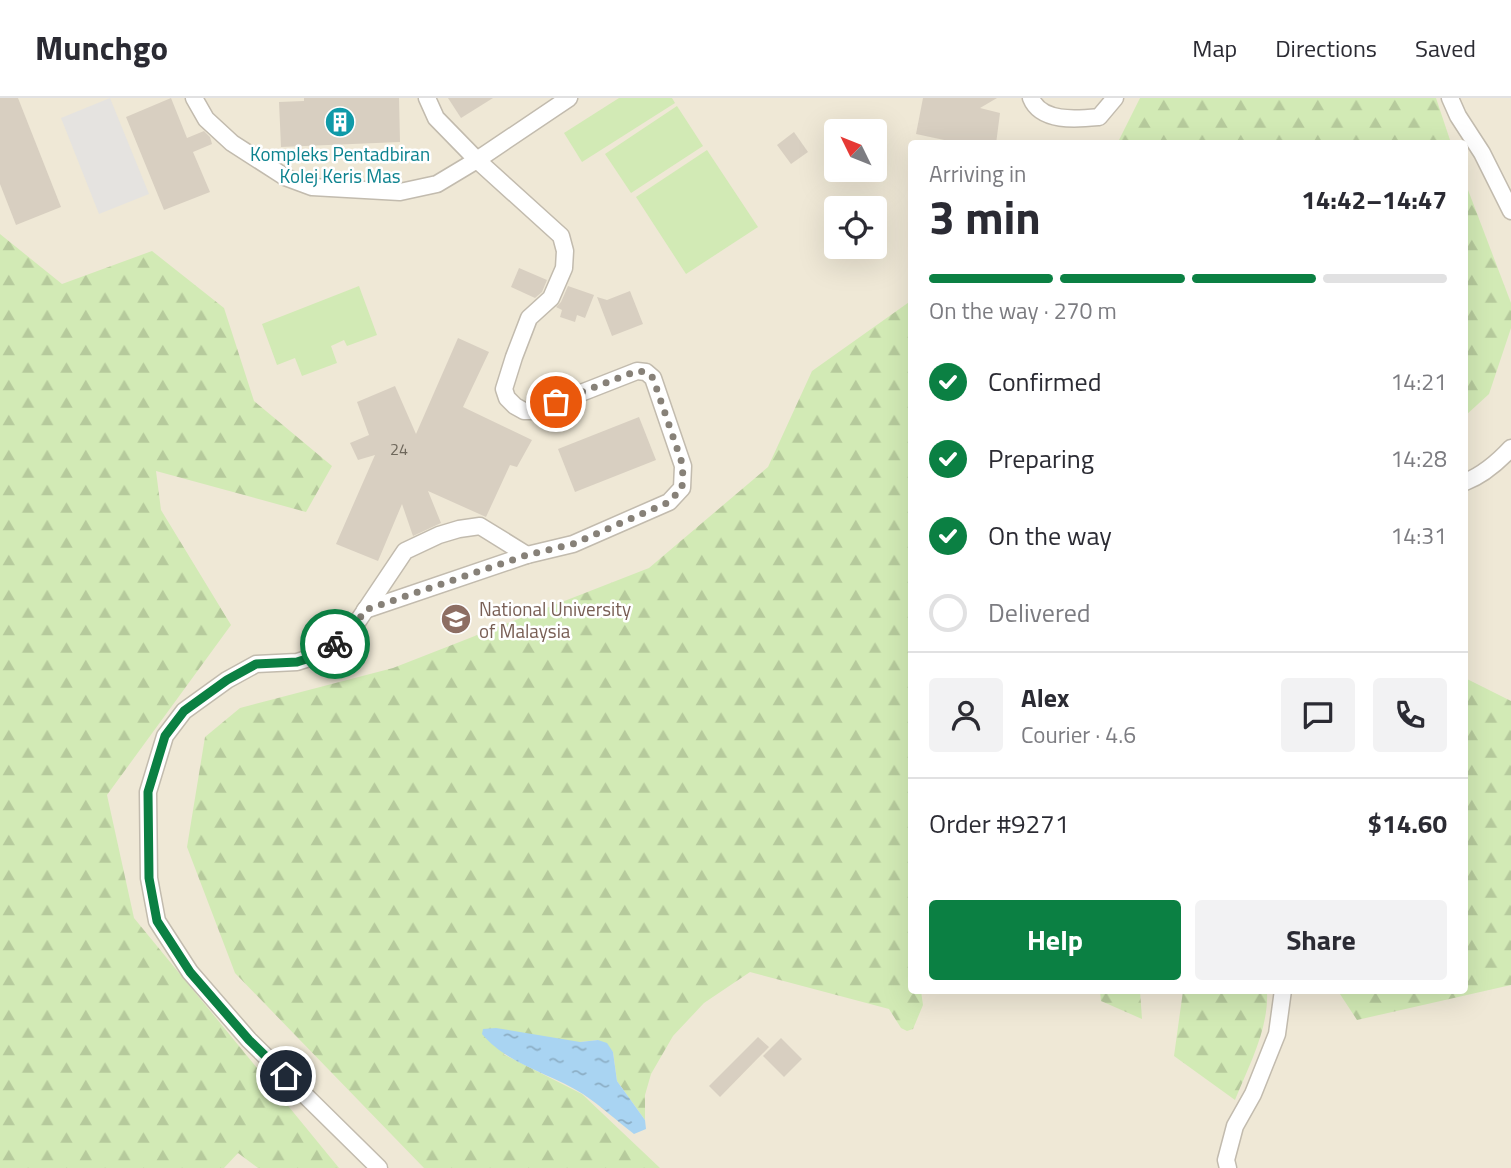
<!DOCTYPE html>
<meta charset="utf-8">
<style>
:root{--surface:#fff;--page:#f2f2f3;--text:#2b2b33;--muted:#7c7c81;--line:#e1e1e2;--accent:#0b8043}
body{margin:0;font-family:"Titillium Web",sans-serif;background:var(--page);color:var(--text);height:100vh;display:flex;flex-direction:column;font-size:26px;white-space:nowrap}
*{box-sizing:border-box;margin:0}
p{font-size:23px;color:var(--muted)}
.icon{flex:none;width:38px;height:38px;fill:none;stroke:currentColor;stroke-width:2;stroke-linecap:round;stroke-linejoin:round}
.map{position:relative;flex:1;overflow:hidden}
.details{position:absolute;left:908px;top:42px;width:560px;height:854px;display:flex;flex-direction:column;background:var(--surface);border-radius:7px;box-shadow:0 7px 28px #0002}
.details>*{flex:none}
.needle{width:46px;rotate:313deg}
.fabs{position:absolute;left:824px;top:21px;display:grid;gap:14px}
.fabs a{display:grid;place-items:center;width:63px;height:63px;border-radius:7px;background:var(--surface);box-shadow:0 7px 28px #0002;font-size:35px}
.pin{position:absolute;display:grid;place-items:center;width:60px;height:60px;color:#fff;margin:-30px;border:4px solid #fff;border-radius:50%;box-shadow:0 2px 7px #0007}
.courier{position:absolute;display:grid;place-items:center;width:70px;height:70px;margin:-35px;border:5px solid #0b8043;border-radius:50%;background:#fff;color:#222;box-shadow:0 2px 9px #0007}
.summary em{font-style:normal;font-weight:700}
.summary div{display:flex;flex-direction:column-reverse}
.summary{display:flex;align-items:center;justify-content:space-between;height:119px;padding:0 21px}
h1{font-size:46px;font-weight:700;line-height:52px}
.bar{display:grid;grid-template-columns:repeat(4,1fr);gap:10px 7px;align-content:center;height:84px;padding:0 21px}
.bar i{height:9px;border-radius:5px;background:var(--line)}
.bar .active{background:var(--accent)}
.bar p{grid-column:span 4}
.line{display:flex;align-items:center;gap:18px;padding:0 21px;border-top:2px solid var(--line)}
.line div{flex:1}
.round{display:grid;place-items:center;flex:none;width:74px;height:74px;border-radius:7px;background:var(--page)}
ol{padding:0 21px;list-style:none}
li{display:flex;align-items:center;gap:21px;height:77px}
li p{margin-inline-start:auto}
li .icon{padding:7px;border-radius:50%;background:var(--accent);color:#fff;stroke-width:4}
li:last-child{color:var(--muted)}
li i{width:38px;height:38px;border:4px solid var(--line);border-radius:50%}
.button{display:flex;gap:14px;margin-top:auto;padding:14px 21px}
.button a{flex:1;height:80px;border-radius:7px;background:var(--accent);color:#fff;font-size:28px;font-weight:700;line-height:80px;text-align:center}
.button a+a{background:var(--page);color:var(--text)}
header{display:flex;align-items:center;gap:42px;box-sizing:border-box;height:98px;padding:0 35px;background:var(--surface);border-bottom:2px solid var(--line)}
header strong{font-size:33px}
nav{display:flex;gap:38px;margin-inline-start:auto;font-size:24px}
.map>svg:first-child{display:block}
</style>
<header>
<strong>Munchgo</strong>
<nav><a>Map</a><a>Directions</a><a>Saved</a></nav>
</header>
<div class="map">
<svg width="1511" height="1070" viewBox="0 0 1511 1070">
<defs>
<pattern id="forest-firs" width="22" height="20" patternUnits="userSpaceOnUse" patternTransform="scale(1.75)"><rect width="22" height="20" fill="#d2eab5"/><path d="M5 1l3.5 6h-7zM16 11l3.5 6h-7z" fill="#b6ca9c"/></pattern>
<pattern id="water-ripples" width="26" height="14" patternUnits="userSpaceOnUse" patternTransform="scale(1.75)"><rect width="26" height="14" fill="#a9d4f2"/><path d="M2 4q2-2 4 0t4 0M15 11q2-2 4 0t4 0" fill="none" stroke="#8caec5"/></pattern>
</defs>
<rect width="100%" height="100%" fill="#f6f3ec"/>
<!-- education -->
<path fill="#efe8d6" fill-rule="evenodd" d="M 0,0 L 1511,0 L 1511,1070 L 0,1070 ZM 836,33 L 875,33 L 875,72 L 836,72 ZM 912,46 L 1465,46 L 1465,892 L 912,892 ZM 836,110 L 875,110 L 875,149 L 836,149 Z"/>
<!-- forest -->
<g fill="url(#forest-firs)">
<path d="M 1140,0 L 1436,0 L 1451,45 L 1107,45 L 1119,42 Z"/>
<path d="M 1465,84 L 1511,205 L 1511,230 L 1489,296 L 1465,318 Z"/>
<path d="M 0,136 L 62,186 L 152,153 L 224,210 L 254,303 L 332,368 L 306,414 L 156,373 L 161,412 L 231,527 L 107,697 L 134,820 L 339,1070 L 258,1070 L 238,1055 L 224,1070 L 0,1070 Z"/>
<path d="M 912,202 L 912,892 L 921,893 L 923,907 L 913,931 L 907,933 L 901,930 L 889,911 L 750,874 L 704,905 L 673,938 L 651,976 L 645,997 L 645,1022 L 617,983 L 613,954 L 598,942 L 580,944 L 503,956 L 582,996 L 660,1070 L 424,1070 L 235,875 L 187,749 L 205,639 L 240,610 L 393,570 L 649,470 L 768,369 L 812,273 Z"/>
<path d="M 1465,580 L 1511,603 L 1511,887 L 1357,922 L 1338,893 L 1465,892 Z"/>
<path d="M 1100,893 L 1140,893 L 1142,921 L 1101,903 Z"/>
<path d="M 1183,893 L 1267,893 C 1269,931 1249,967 1235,1002 L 1174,958 Z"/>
</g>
<!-- park -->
<g fill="#d2eab5">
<path d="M 619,0 L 672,0 L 675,5 L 582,64 L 564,35 Z"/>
<path d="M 677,8 L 703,48 L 631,95 L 605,56 Z"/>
<path d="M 707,52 L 758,129 L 686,176 L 636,99 Z"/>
<path d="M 359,188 L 377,237 L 347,248 L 344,242 L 331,248 L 337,265 L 302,278 L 295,260 L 277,267 L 262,226 Z"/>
</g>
<!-- parking -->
<path fill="#e5e3e0" d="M 110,0 L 149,96 L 99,116 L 61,20 Z"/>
<!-- water -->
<path fill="url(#water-ripples)" d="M 496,930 L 580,944 L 598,942 L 607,945 L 613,954 L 617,983 L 645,1022 L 646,1031 L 634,1036 C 617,1023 601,1008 583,996 C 550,975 508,967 482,936 L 483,931 Z"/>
<!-- building -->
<g fill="#d8cfc1">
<path d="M 0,0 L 18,0 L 61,109 L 16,127 L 0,86 Z"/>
<path d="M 171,0 L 187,40 L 204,33 L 210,39 L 212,46 L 193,54 L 210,94 L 164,112 L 126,19 Z"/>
<path d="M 304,0 L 399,0 L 400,44 L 281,49 L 279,4 L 304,3 Z"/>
<path d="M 448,0 L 493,0 L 461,20 Z"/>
<path d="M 923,0 L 997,0 L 980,10 L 1000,15 L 996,46 L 963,46 L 916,36 Z"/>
<path d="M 794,34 L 808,54 L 791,66 L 777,47 Z"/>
<path d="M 519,170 L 547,182 L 542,194 L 535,200 L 511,189 Z"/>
<path d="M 568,188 L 594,197 L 585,220 L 577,217 L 575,224 L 560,219 L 562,212 L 556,209 L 561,204 Z"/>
<path d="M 630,193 L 643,226 L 612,238 L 597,199 L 607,202 Z"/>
<path d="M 458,240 L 489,254 L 463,309 L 532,342 L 517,369 L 510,367 L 486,419 L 428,393 L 441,425 L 413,438 L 402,406 L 378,463 L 336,446 L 375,357 L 358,362 L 350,345 L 369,337 L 357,304 L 395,288 L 416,336 Z"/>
<path d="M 639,319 L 656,362 L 575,394 L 558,351 Z"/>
<path d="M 758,939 L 769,949 L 720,999 L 709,988 Z"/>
<path d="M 781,940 L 802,961 L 784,979 L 763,958 Z"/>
</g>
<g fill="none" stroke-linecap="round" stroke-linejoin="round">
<!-- minor casing -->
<g stroke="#c2bbae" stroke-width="19">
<g id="minor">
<path d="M 194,0 L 206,21 L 232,45 L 285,79 L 312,89 L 400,94 L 437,86 L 477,62 L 569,0"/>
<path d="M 1031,0 C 1041,25 1078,21 1099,19 L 1115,0"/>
<path d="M 1450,0 L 1458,18 L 1482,55 L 1511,113"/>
<path d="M 1465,384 C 1483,377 1498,364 1511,350"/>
<path d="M 365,512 L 527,457 L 573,446 L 669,404 L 682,390 L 683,368 L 653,280 L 646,274 L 637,273 L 535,313 L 524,313 L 515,308 L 507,300 L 504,291 L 514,259 L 529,220 L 551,200 L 564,170 L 565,153 L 561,138 L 477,62 L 436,20 L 427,0"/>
<path d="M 379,1070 L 249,942 L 190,874 L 157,823 L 149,780 L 148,694 L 165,638 L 184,613 L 227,582 L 256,566 L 297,564 L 325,555 L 354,529 L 405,453 L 439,437 L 459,431 L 480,428 L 527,457"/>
<path d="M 1228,1070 L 1226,1062 L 1235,1028 L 1253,996 L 1277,936 L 1283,892"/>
</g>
</g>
<!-- minor -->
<use href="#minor" stroke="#fff" stroke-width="16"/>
</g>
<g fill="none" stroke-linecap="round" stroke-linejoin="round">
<!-- done -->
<path stroke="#878178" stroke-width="7" stroke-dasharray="0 12.6" d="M 335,546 L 354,529 L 365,512 L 527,457 L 573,446 L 669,404 L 682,390 L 683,368 L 653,280 L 646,274 L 637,273 L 556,304"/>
<!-- route -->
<path stroke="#0b8043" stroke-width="9" d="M 286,978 L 249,942 L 190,874 L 157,823 L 149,780 L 148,694 L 165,638 L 184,613 L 227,582 L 256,566 L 297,564 L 325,555 L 335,546"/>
</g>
<!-- icons -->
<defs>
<g id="building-disc" transform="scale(1.575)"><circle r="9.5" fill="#0f9aa8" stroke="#fff"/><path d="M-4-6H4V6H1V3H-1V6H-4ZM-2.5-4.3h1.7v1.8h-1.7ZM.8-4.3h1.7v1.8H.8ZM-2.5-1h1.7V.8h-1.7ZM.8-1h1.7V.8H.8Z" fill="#fff"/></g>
<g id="university-disc" transform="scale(1.575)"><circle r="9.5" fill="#8d6e63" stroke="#fff"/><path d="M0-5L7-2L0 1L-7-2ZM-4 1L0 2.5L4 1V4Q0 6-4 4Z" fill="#fff"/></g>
</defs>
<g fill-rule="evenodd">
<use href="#building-disc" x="340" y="24"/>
<use href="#university-disc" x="456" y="521"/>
</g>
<g text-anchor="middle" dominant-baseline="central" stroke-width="5" stroke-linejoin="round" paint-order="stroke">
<!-- number labels -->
<g font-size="16" fill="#6e675b">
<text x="399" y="351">24</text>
</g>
<!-- culture labels -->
<g font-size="19" fill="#0d838f" stroke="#fff">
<text x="340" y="55">Kompleks Pentadbiran<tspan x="340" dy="22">Kolej Keris Mas</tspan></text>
</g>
<!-- education labels -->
<g font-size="19" fill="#785e54" stroke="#fff" text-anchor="start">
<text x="479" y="510">National University<tspan x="479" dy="22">of Malaysia</tspan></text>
</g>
</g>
</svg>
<div class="fabs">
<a><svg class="needle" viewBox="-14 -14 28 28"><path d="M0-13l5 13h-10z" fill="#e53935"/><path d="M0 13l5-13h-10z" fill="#7c7c81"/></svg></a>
<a><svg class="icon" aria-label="locate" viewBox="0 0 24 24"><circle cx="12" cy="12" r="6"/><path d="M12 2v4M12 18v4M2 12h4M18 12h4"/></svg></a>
</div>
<div class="pin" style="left:556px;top:304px;background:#ea580c"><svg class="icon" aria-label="bag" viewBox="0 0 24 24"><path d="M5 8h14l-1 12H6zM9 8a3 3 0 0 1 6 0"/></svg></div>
<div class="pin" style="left:286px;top:978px;background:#1f2937"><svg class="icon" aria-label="home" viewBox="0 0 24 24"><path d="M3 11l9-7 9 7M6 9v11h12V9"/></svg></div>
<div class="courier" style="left:335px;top:546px"><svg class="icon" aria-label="bike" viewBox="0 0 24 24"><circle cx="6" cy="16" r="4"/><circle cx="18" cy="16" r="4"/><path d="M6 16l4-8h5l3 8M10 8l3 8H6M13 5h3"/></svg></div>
<section class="details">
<div class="summary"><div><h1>3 min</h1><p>Arriving in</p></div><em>14:42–14:47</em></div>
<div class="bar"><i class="active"></i><i class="active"></i><i class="active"></i><i></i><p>On the way · 270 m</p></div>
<ol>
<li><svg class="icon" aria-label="check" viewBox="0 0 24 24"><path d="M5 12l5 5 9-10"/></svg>Confirmed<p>14:21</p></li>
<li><svg class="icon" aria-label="check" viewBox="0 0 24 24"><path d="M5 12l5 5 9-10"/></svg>Preparing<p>14:28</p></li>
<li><svg class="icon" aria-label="check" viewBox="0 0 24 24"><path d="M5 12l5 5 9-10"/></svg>On the way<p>14:31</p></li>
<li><i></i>Delivered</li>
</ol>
<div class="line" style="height:126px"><a class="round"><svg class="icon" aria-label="person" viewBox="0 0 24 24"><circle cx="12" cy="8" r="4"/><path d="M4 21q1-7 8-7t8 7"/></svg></a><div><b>Alex</b><p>Courier · 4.6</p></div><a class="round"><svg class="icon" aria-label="chat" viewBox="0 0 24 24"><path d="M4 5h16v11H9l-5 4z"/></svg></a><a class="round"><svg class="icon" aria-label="phone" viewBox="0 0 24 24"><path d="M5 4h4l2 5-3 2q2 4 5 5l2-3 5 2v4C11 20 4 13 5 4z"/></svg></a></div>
<div class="line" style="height:91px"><div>Order #9271</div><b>$14.60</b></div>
<div class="button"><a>Help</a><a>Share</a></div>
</section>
</div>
